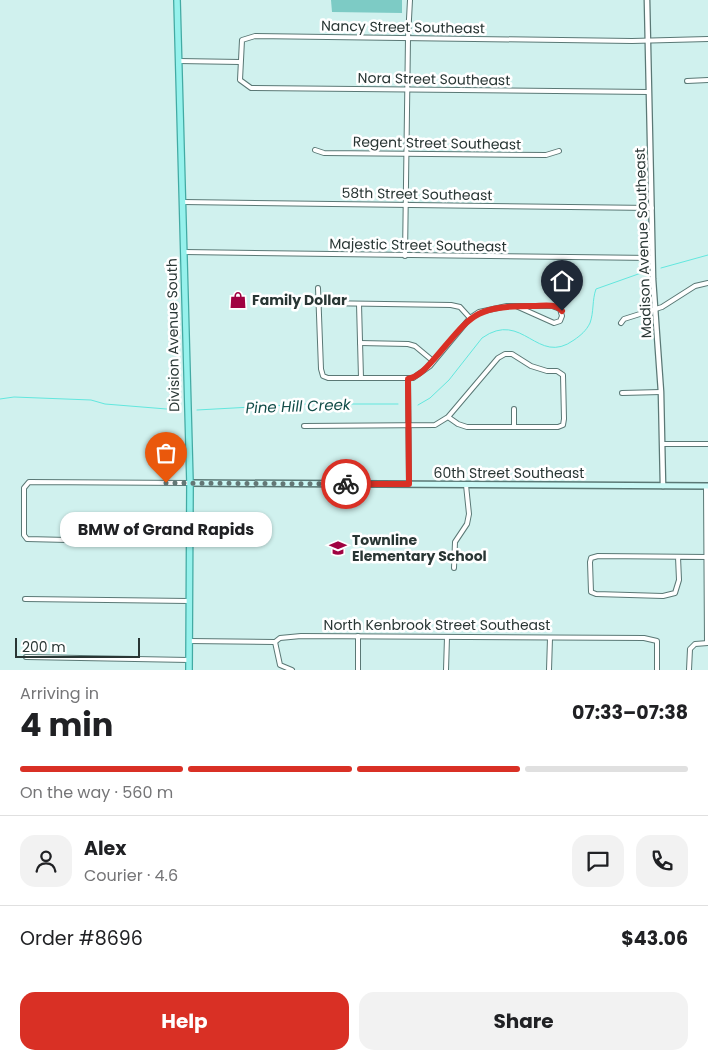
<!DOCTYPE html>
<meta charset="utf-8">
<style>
:root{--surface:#fff;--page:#f2f2f2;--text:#202124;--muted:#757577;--line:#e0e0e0;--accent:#d93025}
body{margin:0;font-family:Poppins,sans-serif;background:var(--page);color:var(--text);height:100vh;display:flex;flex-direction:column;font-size:19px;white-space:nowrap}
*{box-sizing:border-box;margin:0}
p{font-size:16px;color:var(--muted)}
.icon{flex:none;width:28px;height:28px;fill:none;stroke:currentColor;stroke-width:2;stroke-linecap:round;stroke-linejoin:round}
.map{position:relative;height:670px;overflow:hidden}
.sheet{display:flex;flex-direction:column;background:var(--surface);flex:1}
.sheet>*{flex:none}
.scale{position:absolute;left:15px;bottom:12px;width:125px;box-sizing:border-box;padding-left:5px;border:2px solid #293634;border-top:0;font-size:14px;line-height:18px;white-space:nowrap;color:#293634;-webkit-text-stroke:4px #fff;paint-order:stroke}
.pin{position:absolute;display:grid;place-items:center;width:42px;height:42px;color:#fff;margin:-51px -21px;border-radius:50% 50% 50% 0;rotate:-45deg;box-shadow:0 0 5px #0007}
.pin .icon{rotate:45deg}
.courier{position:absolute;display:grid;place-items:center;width:50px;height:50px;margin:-25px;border:4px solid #d93025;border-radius:50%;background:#fff;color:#222;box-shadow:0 1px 6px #0007}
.bubble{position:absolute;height:35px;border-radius:15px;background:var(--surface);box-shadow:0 1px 4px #0004;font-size:16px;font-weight:700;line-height:35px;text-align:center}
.head em{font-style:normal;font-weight:700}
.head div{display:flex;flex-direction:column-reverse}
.head{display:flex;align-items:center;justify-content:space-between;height:85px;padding:0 20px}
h1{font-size:32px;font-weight:700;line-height:38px}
.bar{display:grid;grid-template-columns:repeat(4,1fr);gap:8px 5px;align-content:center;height:60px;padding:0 20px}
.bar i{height:6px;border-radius:4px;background:var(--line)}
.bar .active{background:var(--accent)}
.bar p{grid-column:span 4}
.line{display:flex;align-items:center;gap:12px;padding:0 20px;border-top:1px solid var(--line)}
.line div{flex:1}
.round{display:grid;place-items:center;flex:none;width:52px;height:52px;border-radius:15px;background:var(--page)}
.button{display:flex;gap:10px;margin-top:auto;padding:10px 20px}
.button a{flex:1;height:58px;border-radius:15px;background:var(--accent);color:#fff;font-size:20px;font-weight:700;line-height:58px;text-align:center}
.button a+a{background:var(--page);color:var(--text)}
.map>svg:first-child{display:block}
</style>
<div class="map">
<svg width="708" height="670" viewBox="0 0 708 670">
<rect width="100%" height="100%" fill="#d0f1ee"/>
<!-- green -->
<path fill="#7dcbc5" d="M 331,0 L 402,0 L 402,13 L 332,12 Z"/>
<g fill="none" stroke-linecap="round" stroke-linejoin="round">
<!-- stream -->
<g stroke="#62e7de" stroke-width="1">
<path d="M 661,268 L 708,255"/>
<path d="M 0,399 L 14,397 L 91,400 L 105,404 L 179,410"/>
<path d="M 418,405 L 430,398 L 449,380 L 482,338 C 523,309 537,367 574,340 C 581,335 586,331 590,323 C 594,312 592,300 596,289 L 644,272"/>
<path d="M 197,410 L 307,404 L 398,404"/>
</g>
<!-- minor casing -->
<g stroke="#5a7875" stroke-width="6">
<g id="minor">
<path d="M 179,61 L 240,62"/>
<path d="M 687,81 L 708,80"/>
<path d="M 649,92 L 251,88 L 240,80 L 242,40 L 255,36 L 632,41 L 708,39"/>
<path d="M 315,150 L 324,153 L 546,155 L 559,151"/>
<path d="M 183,202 L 652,208"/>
<path d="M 184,252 L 652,258"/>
<path d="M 405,256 L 408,38 L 410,0"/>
<path d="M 318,288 L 321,369 L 323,376 L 328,378 L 413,378 L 430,366 L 470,318 L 479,312 L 507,306 L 552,306 L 560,309 L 562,316 L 560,321 L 554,323 L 516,306"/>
<path d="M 319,303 L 451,305 L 460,307 L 470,318"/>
<path d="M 359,304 L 361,378"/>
<path d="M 621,323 L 624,319 L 662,307 L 695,286 L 708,283"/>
<path d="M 360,343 L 408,344 L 415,346 L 433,361"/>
<path d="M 408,379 L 409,484"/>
<path d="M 622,393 L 661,392"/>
<path d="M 514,409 L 514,427"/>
<path d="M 304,426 L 435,425 L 448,417 L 498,358 L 505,354 L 512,354 L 531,366 L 547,371 L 557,371 L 563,375 L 564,419 L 563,425 L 558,427 L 467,427 L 458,424 L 448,417"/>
<path d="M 662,444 L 708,444"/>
<path d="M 706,486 L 707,643"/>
<path d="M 189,543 L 27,539 L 24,535 L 24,488 L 29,482 L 190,483"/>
<path d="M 678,557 L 679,580 L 675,593 L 663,596 L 596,594 L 591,592 L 590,562 L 591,558 L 598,556 L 708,557"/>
<path d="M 454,568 L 455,542 L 467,524 L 469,514 L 466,485"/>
<path d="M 25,599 L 189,601"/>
<path d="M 358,636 L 358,670"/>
<path d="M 189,641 L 275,642 L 280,638 L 301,636 L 644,638 L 657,641 L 657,670"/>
<path d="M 275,642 L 280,665 L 292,670"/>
<path d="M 26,657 L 189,660"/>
<path d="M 446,670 L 447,637"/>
<path d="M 549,670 L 550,638"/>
<path d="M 689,670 L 690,649 L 695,644 L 708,643"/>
</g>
</g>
<!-- tertiary casing -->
<g stroke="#5a7875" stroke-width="7">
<path id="tertiary" d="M 647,0 L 653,279 L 661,392 L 663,486"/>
</g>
<!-- secondary casing -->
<g stroke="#5a7875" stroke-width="8">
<path id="secondary" d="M 190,483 L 708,486"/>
</g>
<!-- primary casing -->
<g stroke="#42aaa3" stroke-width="8">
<path id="primary" d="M 177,0 L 190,483 L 189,670"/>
</g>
<!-- minor -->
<use href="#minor" stroke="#fff" stroke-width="4"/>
<!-- tertiary -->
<use href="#tertiary" stroke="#fff" stroke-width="4.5"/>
<!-- secondary -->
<use href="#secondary" stroke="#caf8f5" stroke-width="5"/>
<!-- primary -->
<use href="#primary" stroke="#96f1ec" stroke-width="5.5"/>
</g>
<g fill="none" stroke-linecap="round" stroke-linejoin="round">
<!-- done -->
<path stroke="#637775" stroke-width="5" stroke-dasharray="0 9" d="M 166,483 L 346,484"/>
<!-- route -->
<path stroke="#d93025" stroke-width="6" d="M 346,484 L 409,484 L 408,379 C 420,376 427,367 435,358 C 472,315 473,306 533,306 C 543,306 555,303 562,311"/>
</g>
<!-- icons -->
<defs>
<g id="shop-bare" transform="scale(1.35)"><path d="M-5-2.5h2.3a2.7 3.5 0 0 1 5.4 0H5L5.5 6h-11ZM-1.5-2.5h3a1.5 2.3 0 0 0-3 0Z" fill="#a00241" stroke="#fff" stroke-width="2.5" paint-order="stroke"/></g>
<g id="school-bare" transform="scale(1.35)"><path d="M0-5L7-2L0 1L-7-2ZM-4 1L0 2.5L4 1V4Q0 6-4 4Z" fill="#a00241" stroke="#fff" stroke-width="2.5" paint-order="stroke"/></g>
</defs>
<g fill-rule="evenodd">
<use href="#shop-bare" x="238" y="300"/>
<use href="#school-bare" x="338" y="548"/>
</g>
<g text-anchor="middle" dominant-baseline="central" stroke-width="5" stroke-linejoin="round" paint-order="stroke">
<!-- street labels -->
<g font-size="14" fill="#293634" stroke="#fff">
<text transform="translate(403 27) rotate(1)">Nancy Street Southeast</text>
<text transform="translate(434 79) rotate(1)">Nora Street Southeast</text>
<text transform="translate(437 143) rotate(1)">Regent Street Southeast</text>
<text transform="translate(417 194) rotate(1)">58th Street Southeast</text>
<text transform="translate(643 243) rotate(-92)">Madison Avenue Southeast</text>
<text transform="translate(418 245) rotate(1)">Majestic Street Southeast</text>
<text transform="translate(173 335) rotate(-91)">Division Avenue South</text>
<text x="509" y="473">60th Street Southeast</text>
<text x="437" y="625">North Kenbrook Street Southeast</text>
</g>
<!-- poi labels -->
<g font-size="14" font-weight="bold" fill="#293634" stroke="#fff" text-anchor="start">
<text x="252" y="300">Family Dollar</text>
<text x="352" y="540">Townline<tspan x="352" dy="16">Elementary School</tspan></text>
</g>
<!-- water labels -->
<g font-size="15" font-style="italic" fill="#124d49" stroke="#fff">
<text transform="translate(298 406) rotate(-2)">Pine Hill Creek</text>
</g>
</g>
</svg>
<div class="scale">200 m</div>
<div class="pin" style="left:166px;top:483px;background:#ea580c"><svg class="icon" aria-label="bag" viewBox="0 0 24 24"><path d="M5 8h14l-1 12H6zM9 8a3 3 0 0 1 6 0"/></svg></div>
<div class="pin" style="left:562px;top:311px;background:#1f2937"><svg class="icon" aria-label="home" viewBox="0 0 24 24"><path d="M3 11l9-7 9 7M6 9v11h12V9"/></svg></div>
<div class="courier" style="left:346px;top:484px"><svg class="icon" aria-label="bike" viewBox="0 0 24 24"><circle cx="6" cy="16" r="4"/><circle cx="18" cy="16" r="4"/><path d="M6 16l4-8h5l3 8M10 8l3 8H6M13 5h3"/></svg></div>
<div class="bubble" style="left:60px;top:512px;width:212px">BMW of Grand Rapids</div>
</div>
<section class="sheet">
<div class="head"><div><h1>4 min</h1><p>Arriving in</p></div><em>07:33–07:38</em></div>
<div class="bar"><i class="active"></i><i class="active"></i><i class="active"></i><i></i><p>On the way · 560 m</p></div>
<div class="line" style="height:90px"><a class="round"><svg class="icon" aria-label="person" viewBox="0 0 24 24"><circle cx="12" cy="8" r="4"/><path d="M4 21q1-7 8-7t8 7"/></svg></a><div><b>Alex</b><p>Courier · 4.6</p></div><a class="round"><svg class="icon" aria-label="chat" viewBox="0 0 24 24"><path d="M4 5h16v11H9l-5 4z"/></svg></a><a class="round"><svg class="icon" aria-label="phone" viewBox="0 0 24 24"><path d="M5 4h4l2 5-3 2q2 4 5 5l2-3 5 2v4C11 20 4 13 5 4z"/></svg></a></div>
<div class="line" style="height:65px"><div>Order #8696</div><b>$43.06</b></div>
<div class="button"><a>Help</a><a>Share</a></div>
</section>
